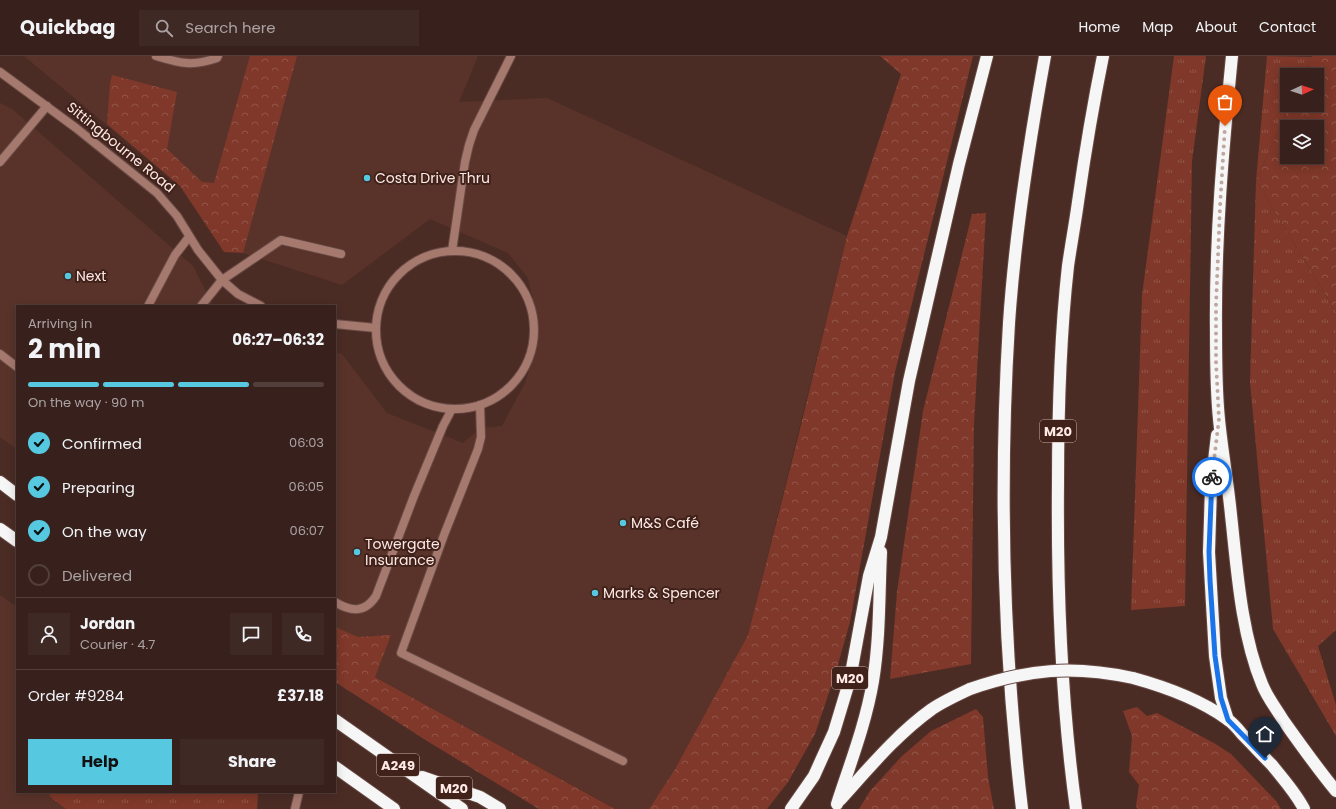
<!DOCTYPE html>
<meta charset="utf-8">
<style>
:root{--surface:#38211c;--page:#3f2925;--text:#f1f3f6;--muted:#aba3a3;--line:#523e3b;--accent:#56c9e1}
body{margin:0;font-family:Poppins,sans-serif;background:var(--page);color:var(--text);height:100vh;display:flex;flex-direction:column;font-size:15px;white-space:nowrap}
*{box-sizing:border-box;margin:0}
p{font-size:13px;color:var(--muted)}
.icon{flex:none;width:22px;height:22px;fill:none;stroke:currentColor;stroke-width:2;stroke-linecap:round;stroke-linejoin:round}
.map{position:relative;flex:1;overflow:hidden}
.details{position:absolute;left:16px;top:249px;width:320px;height:488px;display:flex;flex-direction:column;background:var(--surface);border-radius:0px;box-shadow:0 2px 10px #0003,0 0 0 1px var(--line)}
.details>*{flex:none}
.needle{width:26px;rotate:87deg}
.fabs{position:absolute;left:1280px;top:12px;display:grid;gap:8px}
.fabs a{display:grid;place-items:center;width:44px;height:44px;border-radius:0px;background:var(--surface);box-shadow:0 2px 10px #0003,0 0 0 1px var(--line);font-size:20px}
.pin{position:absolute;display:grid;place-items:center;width:34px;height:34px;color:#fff;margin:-41px -17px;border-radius:50% 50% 50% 0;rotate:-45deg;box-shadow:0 0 4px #0007}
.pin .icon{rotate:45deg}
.courier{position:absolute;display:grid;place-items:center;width:40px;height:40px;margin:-20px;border:3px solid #1a73e8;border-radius:50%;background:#fff;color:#222;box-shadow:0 1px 5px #0007}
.overview em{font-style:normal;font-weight:700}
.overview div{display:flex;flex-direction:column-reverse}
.overview{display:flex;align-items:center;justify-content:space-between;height:68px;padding:0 12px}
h1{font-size:26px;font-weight:700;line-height:30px}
.bar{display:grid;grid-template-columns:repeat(4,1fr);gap:6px 4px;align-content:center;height:48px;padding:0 12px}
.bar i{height:5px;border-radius:3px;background:var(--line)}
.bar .on{background:var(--accent)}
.bar p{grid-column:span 4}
.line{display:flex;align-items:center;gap:10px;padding:0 12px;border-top:1px solid var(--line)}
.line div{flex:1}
.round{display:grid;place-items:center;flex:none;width:42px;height:42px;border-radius:0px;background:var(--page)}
ol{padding:0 12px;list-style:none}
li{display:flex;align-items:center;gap:12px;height:44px}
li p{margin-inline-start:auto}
li .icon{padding:4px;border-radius:50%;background:var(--accent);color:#111;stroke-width:4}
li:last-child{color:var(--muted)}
li i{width:22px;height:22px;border:2px solid var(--line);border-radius:50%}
.action{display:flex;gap:8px;margin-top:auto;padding:8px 12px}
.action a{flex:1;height:46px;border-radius:0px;background:var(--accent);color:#111;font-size:16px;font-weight:700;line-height:46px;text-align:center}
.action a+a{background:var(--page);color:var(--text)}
header{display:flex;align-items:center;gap:24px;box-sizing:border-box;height:56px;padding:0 20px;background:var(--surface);border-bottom:1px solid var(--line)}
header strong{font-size:19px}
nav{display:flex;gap:22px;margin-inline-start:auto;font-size:14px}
.search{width:280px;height:36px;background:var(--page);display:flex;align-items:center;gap:10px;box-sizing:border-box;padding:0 14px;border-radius:0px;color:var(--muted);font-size:15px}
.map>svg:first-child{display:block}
</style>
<header>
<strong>Quickbag</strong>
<div class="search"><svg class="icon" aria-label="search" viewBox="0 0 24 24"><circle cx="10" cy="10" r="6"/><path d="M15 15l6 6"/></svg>Search here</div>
<nav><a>Home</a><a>Map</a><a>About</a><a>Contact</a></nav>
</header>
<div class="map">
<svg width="1336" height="753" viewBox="0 0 1336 753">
<defs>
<pattern id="grass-tufts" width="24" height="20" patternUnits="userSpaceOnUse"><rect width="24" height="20" fill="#7f3829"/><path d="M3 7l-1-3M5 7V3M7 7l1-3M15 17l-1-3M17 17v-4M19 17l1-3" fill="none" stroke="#925548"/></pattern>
<pattern id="forest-crowns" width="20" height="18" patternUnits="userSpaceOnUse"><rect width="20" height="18" fill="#7f3829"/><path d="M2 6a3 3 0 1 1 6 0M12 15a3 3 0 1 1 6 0" fill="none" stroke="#925548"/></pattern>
</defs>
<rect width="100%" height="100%" fill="#4b2c25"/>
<!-- built -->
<g fill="#59332a">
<path d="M 24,0 L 478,0 L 459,46 L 547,42 L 847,180 L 748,579 L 675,713 L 649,753 L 615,753 L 374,620 L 335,596 L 335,296 L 342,298 L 387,357 L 463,387 L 481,372 L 502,370 L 525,327 L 534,299 L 537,259 L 528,222 L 508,197 L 430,163 L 342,229 L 243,197 L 180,130 Z"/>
<path d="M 0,47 L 12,53 L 193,210 L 213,250 L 17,250 L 17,393 L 0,381 Z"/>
<path d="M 0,539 L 17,551 L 17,736 L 258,736 L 257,753 L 0,753 Z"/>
</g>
<!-- grass -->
<g fill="url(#grass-tufts)">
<path d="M 1174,0 L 1206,0 L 1192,105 L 1185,550 L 1131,554 L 1142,239 Z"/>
<path d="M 1267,0 L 1312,1 L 1303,19 L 1287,19 L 1287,49 L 1290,49 L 1256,125 L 1336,256 L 1336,574 L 1318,590 L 1336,649 L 1336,680 L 1273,573 L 1250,326 L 1256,125 Z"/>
<path d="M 52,736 L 258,736 L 257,753 L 66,753 L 49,740 Z"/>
</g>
<!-- forest -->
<g fill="url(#forest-crowns)" fill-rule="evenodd">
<path d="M 250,0 L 297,0 L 243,197 L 224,196 L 180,130 L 107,68 L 110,28 L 112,19 L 177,36 L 167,93 L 202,126 L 214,127 Z"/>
<path d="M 880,0 L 973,0 L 895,316 L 850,566 L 835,619 L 815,678 L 788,726 L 767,753 L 649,753 L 675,713 L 748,579 L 799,377 L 847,180 L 901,18 Z"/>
<path d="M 1312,0 L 1336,0 L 1336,256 L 1256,125 L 1290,49 L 1317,49 L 1317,19 L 1304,19 ZM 1287,71 L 1317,71 L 1317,101 L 1287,101 Z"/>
<path d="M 986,157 L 974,368 L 971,608 L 890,623 L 897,536 L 923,355 L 972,158 Z"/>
<path d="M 335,571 L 358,581 L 391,579 L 375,621 L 615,753 L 539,753 L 427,685 L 335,626 Z"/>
<path d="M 1137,651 L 1147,660 L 1157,657 L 1214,687 L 1231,698 L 1277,746 L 1281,753 L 1138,753 L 1136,750 L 1139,729 L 1129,716 L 1132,680 L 1123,655 Z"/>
<path d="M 976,653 L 983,661 L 988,721 L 994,753 L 859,753 L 870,735 L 901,701 L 931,675 Z"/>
</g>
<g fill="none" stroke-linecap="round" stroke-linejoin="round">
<!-- lane casing -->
<g stroke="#684a44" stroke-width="10">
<g id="lane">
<path d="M 156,0 C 180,7 191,11 217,2 L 218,0"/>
<path d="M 0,106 L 47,50"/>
<path d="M 148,250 L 175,199 L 189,181"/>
<path d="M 201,250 L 222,224 L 281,184 L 341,198"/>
<path d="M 0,298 L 17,311"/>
<path d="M 480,349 L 481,381 L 478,393 L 444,479 L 401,597 L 623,705"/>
<path d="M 335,546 C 351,556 365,557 376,540 L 414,440 L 443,370 L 452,353"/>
<path d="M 295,753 L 299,736"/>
</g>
</g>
<!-- street casing -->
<g stroke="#684a44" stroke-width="10">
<g id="street">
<path d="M 0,16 L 76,72 L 157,137 L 177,160 L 198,194 L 222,224 L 238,238 L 261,250"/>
<path d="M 452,195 L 465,106 L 469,89 L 474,74 L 511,0"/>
<circle cx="455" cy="274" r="79"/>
<path d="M 335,268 L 376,272"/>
</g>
</g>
<!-- highway casing -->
<g stroke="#684a44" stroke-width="14">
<g id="highway">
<path d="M 1232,0 C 1223,92 1215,183 1216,275 C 1216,305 1216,334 1219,363 C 1222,395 1228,427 1231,459 C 1237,513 1241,577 1262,628 C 1267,641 1276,652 1283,664 C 1300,688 1317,712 1336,735"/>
<path d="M 1217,379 L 1211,431 L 1209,496 L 1215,600 L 1221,642 L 1228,664"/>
<path d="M 0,426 L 17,439"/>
<path d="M 0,473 L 17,485"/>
<path d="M 1133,622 C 1166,631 1199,643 1227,663 C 1233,667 1238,673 1242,678 C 1252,688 1262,699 1272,709 C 1283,723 1296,737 1304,753"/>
<path d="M 335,664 L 462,753"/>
<path d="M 335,711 L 394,753"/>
<path d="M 422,721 L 480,741 L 500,753"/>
<path d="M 840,744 C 869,712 897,678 932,653 C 944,645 957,639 970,633"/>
<path d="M 837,748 C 850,708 866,667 873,625 C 880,582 879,539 881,496"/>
<path d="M 791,753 L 814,720 L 823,700 L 834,676 L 850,623 L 869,520 L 881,481 L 909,325 L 959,108 L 987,0"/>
<path d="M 1022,753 C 1003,592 999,429 1009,267 C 1015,178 1029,88 1045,0"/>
<path d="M 1076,753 C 1061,645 1057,535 1058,427 C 1058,354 1060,282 1068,210 C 1071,189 1075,168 1078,146 C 1085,97 1093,49 1103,0"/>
</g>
</g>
<!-- lane -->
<use href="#lane" stroke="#a6796f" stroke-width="8"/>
<!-- street -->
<use href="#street" stroke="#a6796f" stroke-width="8"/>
<!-- highway -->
<use href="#highway" stroke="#f6f6f6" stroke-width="12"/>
<!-- highway-bridge casing -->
<g stroke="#684a44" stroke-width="14" stroke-linecap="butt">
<path id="highway-bridge" d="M 970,633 C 1028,613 1072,609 1133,622"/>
</g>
<!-- highway-bridge -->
<use href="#highway-bridge" stroke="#f6f6f6" stroke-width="12"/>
</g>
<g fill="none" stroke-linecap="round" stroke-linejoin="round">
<!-- done -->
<path stroke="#bfa7a1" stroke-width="4" stroke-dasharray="0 7.2" d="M 1212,421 L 1219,363 L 1216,306 L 1216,249 L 1220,151 L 1225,70"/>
<!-- route -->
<path stroke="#1a73e8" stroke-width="5" d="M 1212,421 L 1209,496 L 1210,524 L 1215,600 L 1221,642 L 1228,664 L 1265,702"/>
</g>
<!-- markers -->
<g fill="#56c9e1" stroke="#40221b" stroke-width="1.5">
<circle cx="367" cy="122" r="4"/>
<circle cx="68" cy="220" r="4"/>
<circle cx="623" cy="467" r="4"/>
<circle cx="357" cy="496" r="4"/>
<circle cx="595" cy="537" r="4"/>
</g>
<g text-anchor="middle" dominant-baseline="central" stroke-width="4" stroke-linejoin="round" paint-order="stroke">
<!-- shield labels -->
<g fill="#40221b" stroke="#c5ada8" stroke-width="1">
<rect x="1040" y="364" width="36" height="22" rx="3"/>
<rect x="832" y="611" width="36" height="22" rx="3"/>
<rect x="377" y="698" width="42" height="22" rx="3"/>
<rect x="436" y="721" width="36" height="22" rx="3"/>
</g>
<g font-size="13" font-weight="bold" fill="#fee9e4">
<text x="1058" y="375">M20</text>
<text x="850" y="622">M20</text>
<text x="398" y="709">A249</text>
<text x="454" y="732">M20</text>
</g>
<!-- street labels -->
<g font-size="14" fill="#fee9e4" stroke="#40221b">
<text transform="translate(121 91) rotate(39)">Sittingbourne Road</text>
</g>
<!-- poi labels -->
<g font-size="14" fill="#fee9e4" stroke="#40221b" text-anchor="start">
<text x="375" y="122">Costa Drive Thru</text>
<text x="76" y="220">Next</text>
<text x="631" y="467">M&amp;S Café</text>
<text x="365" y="488">Towergate<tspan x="365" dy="16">Insurance</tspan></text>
<text x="603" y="537">Marks &amp; Spencer</text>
</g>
</g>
</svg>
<div class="fabs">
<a><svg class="needle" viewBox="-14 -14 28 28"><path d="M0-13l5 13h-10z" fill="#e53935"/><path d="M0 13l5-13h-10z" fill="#aba3a3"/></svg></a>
<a><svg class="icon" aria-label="layers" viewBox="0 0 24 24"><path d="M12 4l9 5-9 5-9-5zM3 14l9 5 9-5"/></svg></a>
</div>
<div class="pin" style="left:1225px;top:70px;background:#ea580c"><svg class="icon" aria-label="bag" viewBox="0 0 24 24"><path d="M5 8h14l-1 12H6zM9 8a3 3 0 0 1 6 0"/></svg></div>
<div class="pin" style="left:1265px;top:702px;background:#1f2937"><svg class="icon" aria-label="home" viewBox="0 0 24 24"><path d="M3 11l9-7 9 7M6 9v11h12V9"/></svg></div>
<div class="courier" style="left:1212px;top:421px"><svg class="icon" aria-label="bike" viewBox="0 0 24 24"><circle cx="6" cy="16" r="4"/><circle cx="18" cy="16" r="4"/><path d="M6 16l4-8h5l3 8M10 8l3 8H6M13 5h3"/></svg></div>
<section class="details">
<div class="overview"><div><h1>2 min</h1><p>Arriving in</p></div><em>06:27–06:32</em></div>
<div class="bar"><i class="on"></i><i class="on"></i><i class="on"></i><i></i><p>On the way · 90 m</p></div>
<ol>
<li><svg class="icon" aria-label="check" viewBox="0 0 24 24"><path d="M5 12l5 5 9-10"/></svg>Confirmed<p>06:03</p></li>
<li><svg class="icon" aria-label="check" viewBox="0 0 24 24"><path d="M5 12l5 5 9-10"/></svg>Preparing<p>06:05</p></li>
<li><svg class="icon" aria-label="check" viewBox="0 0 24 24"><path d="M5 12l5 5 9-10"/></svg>On the way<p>06:07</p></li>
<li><i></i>Delivered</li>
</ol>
<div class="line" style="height:72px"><a class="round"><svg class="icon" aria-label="person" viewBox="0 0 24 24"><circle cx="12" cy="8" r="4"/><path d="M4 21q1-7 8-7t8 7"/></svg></a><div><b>Jordan</b><p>Courier · 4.7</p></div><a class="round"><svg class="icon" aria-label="chat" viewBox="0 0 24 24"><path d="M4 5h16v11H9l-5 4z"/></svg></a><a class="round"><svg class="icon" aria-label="phone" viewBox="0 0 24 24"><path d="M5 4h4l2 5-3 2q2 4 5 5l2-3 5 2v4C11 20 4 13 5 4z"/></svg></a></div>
<div class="line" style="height:52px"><div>Order #9284</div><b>£37.18</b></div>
<div class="action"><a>Help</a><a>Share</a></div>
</section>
</div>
